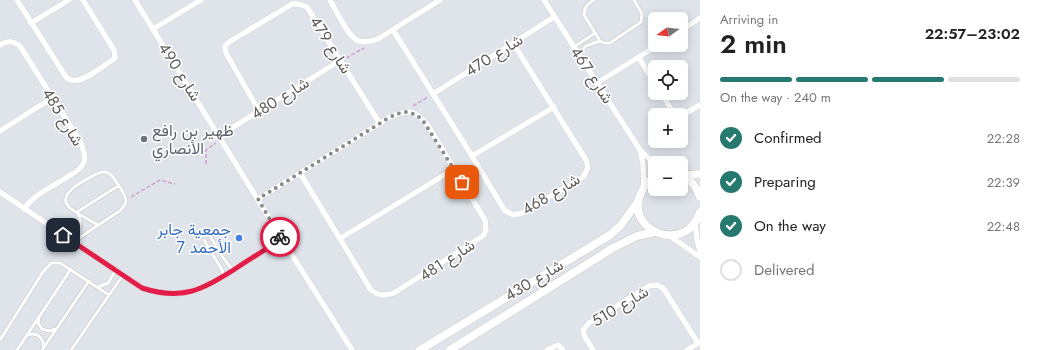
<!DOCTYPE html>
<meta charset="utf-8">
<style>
:root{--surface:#fff;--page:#f6f6f6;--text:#222;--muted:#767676;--line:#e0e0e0;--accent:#26796f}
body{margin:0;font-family:Jost,Vazirmatn,sans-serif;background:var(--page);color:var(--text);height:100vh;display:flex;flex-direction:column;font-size:15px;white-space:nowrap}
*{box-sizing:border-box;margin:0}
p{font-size:13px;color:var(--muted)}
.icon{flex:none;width:22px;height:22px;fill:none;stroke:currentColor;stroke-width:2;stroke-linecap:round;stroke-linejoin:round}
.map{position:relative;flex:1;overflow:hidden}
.details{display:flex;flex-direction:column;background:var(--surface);width:340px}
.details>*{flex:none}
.needle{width:26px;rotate:256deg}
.controls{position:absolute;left:648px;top:12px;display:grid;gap:8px}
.controls a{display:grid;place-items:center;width:40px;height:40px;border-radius:6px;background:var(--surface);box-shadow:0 2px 10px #0003;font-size:20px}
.pin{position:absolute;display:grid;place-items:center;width:34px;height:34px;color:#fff;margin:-17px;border-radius:8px;box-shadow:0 2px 6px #0006}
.courier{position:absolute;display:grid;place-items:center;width:40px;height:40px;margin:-20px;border:3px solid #e11d48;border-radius:50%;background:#fff;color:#222;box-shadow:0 1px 5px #0007}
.head em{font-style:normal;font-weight:600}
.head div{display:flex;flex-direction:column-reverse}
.head{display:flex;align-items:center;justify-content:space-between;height:68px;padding:0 20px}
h1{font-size:26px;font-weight:600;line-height:30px}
.bar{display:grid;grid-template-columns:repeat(4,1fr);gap:6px 4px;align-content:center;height:48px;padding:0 20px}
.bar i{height:5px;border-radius:3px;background:var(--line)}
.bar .current{background:var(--accent)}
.bar p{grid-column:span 4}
ol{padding:0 20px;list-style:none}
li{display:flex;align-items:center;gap:12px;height:44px}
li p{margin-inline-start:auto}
li .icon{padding:4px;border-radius:50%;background:var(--accent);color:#fff;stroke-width:4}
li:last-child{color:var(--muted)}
li i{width:22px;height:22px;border:2px solid var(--line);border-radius:50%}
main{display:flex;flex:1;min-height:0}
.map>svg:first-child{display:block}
</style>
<main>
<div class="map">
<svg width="700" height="350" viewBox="0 0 700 350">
<rect width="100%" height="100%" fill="#dfe4eb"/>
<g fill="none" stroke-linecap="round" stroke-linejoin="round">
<!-- lane casing -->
<g stroke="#c8c4c1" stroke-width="4">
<g id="lane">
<path d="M 594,0 C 588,4 584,6 584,15 L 600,41 L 604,43 L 610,43 L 641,22 L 642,14 L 634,0"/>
<path d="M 574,47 L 595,33"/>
<path d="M 578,54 L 586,46 L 600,41"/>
<path d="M 65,235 C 79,234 84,224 77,212 L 118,186"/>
<path d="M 210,236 L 224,259 L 233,270"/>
<path d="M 204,240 L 222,270 L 224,276"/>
<path d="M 73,242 L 121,210 C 123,207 126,204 126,201 C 126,195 113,175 108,173 C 105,171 102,172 99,173 C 89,178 55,193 69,207 C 76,214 89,219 98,225"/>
<path d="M 98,287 L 108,283 L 116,270"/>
<path d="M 39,317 L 38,323 L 42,329 L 49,331 L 56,329"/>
<path d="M 27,335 C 37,332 43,337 44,347"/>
<path d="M 0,340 L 43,272 L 51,263 L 60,263 L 109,295"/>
<path d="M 17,350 L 71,269"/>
<path d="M 42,350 L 89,281"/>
<path d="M 71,350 L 123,275"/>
</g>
</g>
<!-- street casing -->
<g stroke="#c8c4c1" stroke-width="6">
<g id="street">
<path d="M 17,0 L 66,77 C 67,78 69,80 71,80 C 81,84 102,67 111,61 L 115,58 L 114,50 L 83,0"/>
<path d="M 135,0 L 282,239 L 352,350"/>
<path d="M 330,0 C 336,10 348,38 359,41 C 366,43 372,41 378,39 L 440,0"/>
<path d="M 544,0 L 640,150 L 655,164"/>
<path d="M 31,23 L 69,0"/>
<path d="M 153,29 L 201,0"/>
<path d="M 393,30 L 472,156 L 505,211 L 514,215 L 522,213 L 583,177 C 587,171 589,167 586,160 L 513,43"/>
<path d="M 681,31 L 700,18"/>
<path d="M 0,45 C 8,40 12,41 20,46 L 81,143 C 83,150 87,158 83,164 C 80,171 72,174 66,178 C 51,187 35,194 24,209"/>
<path d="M 639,58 L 655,84"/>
<path d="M 597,83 L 658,45"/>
<path d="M 661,93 L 673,112 L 678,115"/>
<path d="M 433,94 L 554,17"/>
<path d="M 259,111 L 226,53 L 225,46 L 229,42 L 292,4 L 298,4 L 307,7 L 380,124"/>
<path d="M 681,116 L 700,105"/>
<path d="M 0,131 L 52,98"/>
<path d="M 219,136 L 341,60"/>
<path d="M 640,151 L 643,164 L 644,186"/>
<path d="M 472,156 L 554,107"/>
<path d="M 0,192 L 142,288 C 182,301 202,290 235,269 C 250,259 266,249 282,239"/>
<path d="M 258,199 L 390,117 C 410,109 415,109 429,127 L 485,220 L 486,230 L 483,236 L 394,293 C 386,296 378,296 371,290 L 300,173"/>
<path d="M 695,223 L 697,240 L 700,251"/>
<path d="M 670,236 L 700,257"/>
<path d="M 341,238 L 454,169"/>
<path d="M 547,350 L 558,345 L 563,350"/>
<path d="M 593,350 L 585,337 L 583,330 L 589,323 L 649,286 L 657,285 L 663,288 L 698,343"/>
<path d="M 687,350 L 700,342"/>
</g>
</g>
<!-- secondary casing -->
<g stroke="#cac5c1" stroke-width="9">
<g id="secondary">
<path d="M 681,175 C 691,180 697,187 700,197"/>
<path d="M 683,176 L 700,174"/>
<path d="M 655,177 C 648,180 644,186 641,193 C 623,229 685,257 700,212"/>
<path d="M 420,350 L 610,235 L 621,225 L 639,200"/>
<path d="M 450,350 L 613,248 L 637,236 L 655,232"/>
</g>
</g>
<!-- path -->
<g stroke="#d49fd1" stroke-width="1.5" stroke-dasharray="4 2" stroke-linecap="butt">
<path d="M 346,58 L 364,48"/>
<path d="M 413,106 L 428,97"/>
<path d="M 206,164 L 206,150 L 216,143"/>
<path d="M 131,197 L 160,180 L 175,184"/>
</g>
<!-- lane -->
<use href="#lane" stroke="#fff" stroke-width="3"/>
<!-- street -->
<use href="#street" stroke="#fff" stroke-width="5.5"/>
<!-- secondary -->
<use href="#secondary" stroke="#fff" stroke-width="8"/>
</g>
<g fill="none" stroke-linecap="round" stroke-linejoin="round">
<!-- done -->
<path stroke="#8c8b8b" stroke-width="4" stroke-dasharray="0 7.2" d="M 280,237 L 258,199 L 390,117 C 405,111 407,109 422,119 L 462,182"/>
<!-- route -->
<path stroke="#e11d48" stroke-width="5" d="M 63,235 L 142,288 C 182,301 202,290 235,269 C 250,259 266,249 282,239 L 280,237"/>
</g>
<!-- markers -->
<circle fill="#6b7280" stroke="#fff" stroke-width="1.5" cx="144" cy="139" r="4"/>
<circle fill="#3f7fe0" stroke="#fff" stroke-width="1.5" cx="239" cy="238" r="4"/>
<g text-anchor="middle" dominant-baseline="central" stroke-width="3" stroke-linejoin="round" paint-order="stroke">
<!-- street labels -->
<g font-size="16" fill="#605b58" stroke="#fff">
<text transform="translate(331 45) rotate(58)">شارع 479</text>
<text transform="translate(494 55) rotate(-32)">شارع 470</text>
<text transform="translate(180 72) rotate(58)">شارع 490</text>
<text transform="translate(592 75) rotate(57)">شارع 467</text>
<text transform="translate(280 98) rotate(-32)">شارع 480</text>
<text transform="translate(63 117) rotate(59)">شارع 485</text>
<text transform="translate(551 194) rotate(-31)">شارع 468</text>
<text transform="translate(447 260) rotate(-33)">شارع 481</text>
<text transform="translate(534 280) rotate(-31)">شارع 430</text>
<text transform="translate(620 306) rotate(-31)">شارع 510</text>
</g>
<!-- worship labels -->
<g font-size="16" fill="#5b616d" stroke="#fff" text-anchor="start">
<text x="152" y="130">ظهير بن رافع<tspan x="152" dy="18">الأنصاري</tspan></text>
</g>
<!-- shop labels -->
<g font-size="16" fill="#366cbe" stroke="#fff" text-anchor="end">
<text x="231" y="229">جمعية جابر<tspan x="231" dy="18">الأحمد 7</tspan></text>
</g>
</g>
</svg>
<div class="controls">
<a><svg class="needle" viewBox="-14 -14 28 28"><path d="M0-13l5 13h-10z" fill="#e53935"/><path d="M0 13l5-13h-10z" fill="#767676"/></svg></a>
<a><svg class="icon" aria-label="locate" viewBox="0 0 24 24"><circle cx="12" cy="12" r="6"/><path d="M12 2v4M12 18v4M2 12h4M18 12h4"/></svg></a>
<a>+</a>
<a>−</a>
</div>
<div class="pin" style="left:462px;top:182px;background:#ea580c"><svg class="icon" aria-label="bag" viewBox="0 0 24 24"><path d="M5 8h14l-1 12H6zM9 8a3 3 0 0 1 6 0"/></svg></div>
<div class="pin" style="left:63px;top:235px;background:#1f2937"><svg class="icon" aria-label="home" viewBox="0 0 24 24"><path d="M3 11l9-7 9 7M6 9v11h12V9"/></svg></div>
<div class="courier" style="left:280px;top:237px"><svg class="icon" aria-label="bike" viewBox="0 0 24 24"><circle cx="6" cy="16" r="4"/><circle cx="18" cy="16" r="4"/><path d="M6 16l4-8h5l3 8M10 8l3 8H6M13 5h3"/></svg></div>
</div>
<section class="details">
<div class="head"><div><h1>2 min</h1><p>Arriving in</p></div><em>22:57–23:02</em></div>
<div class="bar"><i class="current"></i><i class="current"></i><i class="current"></i><i></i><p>On the way · 240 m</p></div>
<ol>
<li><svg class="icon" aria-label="check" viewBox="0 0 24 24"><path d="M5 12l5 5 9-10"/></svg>Confirmed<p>22:28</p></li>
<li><svg class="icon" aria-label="check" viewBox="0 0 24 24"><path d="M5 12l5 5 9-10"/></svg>Preparing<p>22:39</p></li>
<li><svg class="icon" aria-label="check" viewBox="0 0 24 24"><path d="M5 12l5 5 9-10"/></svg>On the way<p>22:48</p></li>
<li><i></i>Delivered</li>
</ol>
</section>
</main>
